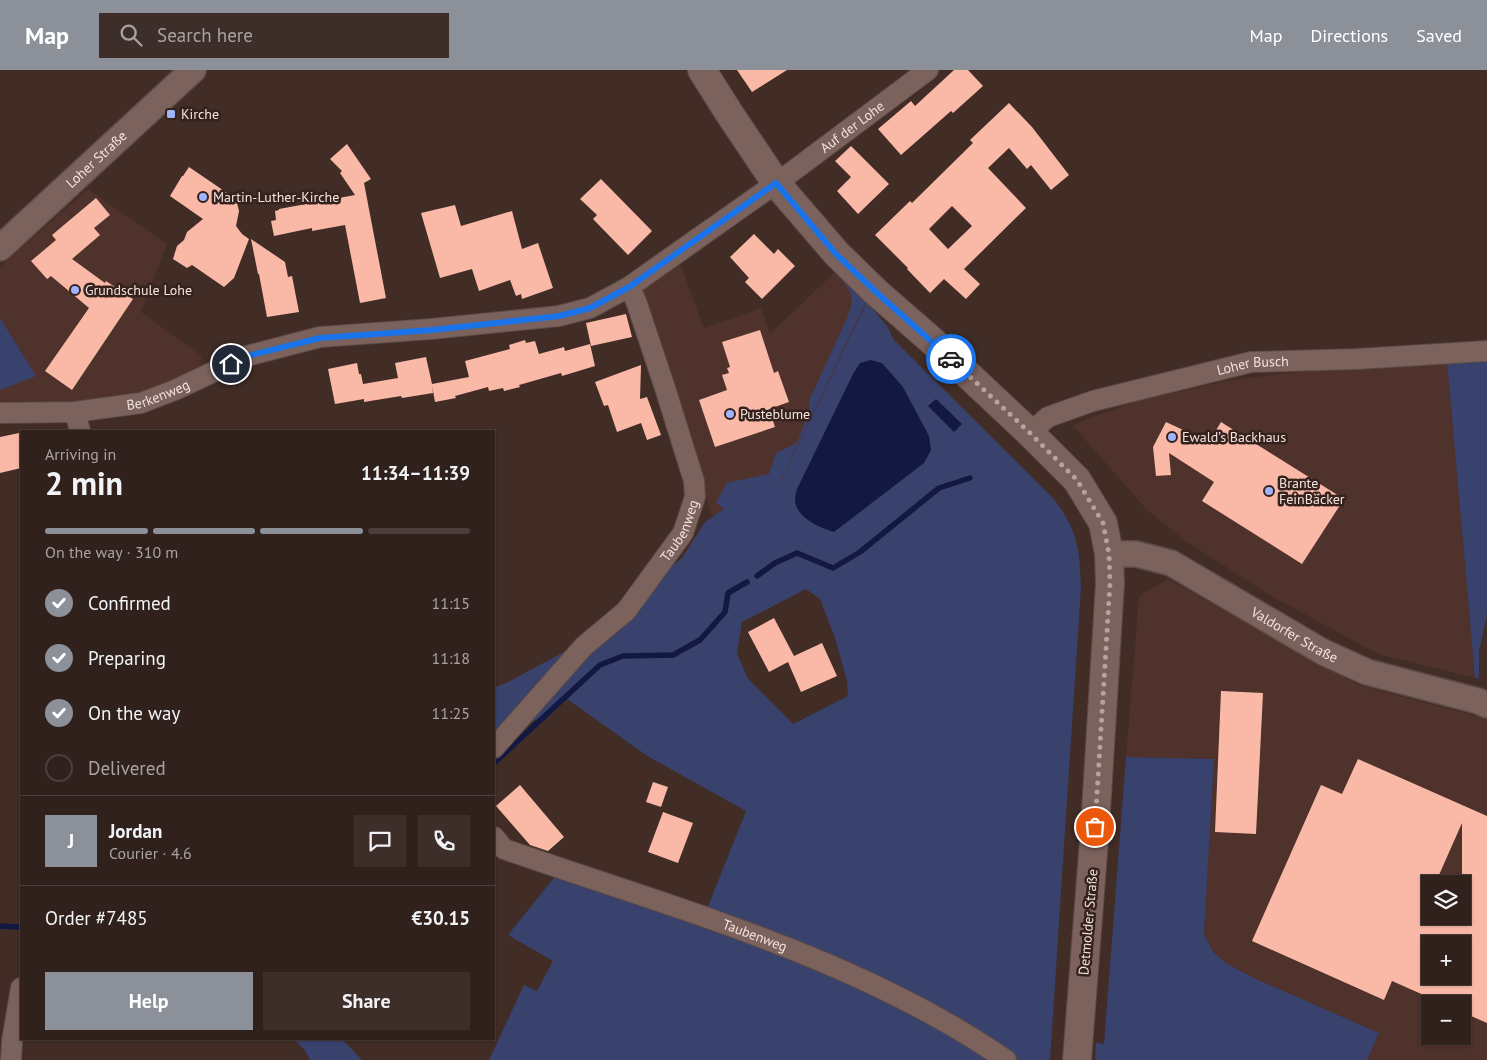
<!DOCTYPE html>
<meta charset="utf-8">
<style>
:root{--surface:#31211c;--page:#3d2e29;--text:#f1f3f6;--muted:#a8a3a3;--line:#4c3e3b;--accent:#8c9099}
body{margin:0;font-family:"PT Sans",sans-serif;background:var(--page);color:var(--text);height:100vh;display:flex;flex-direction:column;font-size:19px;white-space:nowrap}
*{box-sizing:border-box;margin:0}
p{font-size:16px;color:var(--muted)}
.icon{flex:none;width:28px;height:28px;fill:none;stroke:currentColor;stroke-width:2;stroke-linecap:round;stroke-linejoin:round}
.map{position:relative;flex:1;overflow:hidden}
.drawer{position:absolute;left:20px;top:360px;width:475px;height:610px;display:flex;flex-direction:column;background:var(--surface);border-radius:0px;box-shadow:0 1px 4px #0004,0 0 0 1px var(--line)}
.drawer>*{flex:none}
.buttons{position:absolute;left:1421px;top:805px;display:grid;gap:10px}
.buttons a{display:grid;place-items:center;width:50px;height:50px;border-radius:0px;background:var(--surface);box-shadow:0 1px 4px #0004,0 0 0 1px var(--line);font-size:25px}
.pin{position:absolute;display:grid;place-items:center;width:42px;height:42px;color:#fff;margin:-21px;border:2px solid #fff;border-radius:50%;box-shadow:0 1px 5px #0007}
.courier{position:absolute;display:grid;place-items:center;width:50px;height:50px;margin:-25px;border:4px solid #1a73e8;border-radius:50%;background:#fff;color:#222;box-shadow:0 1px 6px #0007}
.overview em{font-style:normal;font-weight:800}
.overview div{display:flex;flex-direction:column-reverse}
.overview{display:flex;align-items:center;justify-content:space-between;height:85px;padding:0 25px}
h1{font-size:32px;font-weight:800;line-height:38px}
.bar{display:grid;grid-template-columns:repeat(4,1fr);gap:8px 5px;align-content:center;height:60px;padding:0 25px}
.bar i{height:6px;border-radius:4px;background:var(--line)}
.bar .selected{background:var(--accent)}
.bar p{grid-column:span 4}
.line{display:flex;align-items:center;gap:12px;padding:0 25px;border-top:1px solid var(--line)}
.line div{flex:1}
.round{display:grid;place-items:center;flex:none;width:52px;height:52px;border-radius:0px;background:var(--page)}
ol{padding:0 25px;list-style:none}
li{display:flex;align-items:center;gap:15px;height:55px}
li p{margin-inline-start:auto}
li .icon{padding:5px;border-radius:50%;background:var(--accent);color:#fff;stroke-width:4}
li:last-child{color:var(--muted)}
li i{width:28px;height:28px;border:2px solid var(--line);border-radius:50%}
.action{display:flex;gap:10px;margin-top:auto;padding:10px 25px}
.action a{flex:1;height:58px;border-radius:0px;background:var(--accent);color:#fff;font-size:20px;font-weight:800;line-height:58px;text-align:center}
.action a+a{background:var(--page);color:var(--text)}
header{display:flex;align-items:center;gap:30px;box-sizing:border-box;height:70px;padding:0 25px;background:var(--accent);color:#fff}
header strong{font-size:24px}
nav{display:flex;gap:28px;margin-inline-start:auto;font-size:18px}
.search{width:350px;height:45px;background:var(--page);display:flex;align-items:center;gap:12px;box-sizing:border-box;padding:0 18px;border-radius:0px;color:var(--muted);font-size:19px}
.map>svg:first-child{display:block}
</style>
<header>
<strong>Map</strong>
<div class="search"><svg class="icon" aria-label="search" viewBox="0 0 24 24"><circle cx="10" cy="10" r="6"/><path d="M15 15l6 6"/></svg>Search here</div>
<nav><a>Map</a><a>Directions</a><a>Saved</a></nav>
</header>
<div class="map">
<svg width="1487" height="990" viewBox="0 0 1487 990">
<rect width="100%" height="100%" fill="#412c26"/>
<!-- built -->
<g fill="#4e322b" fill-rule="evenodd">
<path d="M 88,119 L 167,174 L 141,242 L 202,286 L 199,298 L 165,316 L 136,325 L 84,335 L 0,339 L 0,197 Z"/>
<path d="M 680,193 L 704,258 L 761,238 L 770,264 L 838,199 L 867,232 L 780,414 L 753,420 L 712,447 L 675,323 L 641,231 L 643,218 Z"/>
<path d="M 1447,292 L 1475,608 L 1378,584 L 1271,526 L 1184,470 L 1146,439 L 1073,356 L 1089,348 L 1138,331 L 1231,310 L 1296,302 Z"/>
<path d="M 1168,509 L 1358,615 L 1487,649 L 1487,990 L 1367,990 L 1379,963 L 1254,908 L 1226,893 L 1213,882 L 1204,864 L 1214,689 L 1126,687 L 1139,526 ZM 1430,814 L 1462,814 L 1462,846 L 1430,846 ZM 1430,874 L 1462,874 L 1462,906 L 1430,906 ZM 1430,934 L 1462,934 L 1462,966 L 1430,966 Z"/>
</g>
<!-- green -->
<g fill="#38426d" fill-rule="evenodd">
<path d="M 839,201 L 866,232 L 779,414 L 780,413 L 867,232 L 887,256 L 894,270 L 1053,428 C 1077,458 1080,480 1081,517 L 1050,990 L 489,990 L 524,915 L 537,921 L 553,891 L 508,865 L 557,804 L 702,851 L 746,741 L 649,687 L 567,629 L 547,648 L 535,650 L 494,675 L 494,618 L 510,611 L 575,576 L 641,520 L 682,488 L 705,452 L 724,439 L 716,432 L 727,413 L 769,404 L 776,383 L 797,373 L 809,340 L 809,331 L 847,248 C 856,223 852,222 835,203 ZM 806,519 L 820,529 L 835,568 L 847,611 L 848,626 L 793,654 L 748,609 L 737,584 L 742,552 Z"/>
<path d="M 0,248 L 36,306 L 0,320 Z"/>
<path d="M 1487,290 L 1487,545 L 1479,581 L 1479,609 L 1475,608 L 1447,292 Z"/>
<path d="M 1126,687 L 1214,689 L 1204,864 L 1213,882 L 1226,893 L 1254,908 L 1379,963 L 1367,990 L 1095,990 L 1096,973 L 1104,974 Z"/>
<path d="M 293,969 L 342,969 L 362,990 L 310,990 L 304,979 Z"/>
</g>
<!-- water -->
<g fill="#121842">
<path d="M 871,290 L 882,293 L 903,317 L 929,366 L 931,380 L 924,393 L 834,462 C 820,458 797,448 795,431 C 795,427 796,422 797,419 L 853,304 L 860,293 Z"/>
<path d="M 936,329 L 962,354 L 954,362 L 928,336 Z"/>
</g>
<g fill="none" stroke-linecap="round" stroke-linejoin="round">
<!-- stream -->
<g stroke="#121842" stroke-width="5.5">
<path d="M 757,506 L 775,493 L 797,483 L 833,498 L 860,482 L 939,418 L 970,408"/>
<path d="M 494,693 L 600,595 L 623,586 L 673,585 L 700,570 L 725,542 L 728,523 L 747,512"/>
<path d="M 0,856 L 19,857"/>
</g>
</g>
<!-- building -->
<g fill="#fab9a7" fill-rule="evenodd">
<path d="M 737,0 L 787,0 L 752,22 Z"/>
<path d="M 954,0 L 968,0 L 983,16 L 953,43 L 951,41 L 901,85 L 878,59 L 911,31 L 915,36 Z"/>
<path d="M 1009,33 L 1032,57 L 1069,105 L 1051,120 L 1031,95 L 1027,99 L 1009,78 L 988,98 L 1026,138 L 964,199 L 980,214 L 966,229 L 944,209 L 930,223 L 907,199 L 908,198 L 875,165 L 910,131 L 912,133 L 973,73 L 970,70 ZM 952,136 L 972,156 L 948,179 L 929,159 Z"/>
<path d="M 347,74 L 371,109 L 364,113 L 386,228 L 360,233 L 345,155 L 312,161 L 312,158 L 274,166 L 271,151 L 276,150 L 275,141 L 279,140 L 279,139 L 355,125 L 340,103 L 342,101 L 330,89 Z"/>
<path d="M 851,76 L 889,114 L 858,144 L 837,121 L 851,107 L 835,91 Z"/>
<path d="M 189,97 L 236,129 L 239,141 L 236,156 L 242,164 L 249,169 L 234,208 L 224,217 L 192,195 L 187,198 L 173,189 L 177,176 L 184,170 L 187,162 L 203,149 L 170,126 L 182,106 L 183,106 Z"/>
<path d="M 601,109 L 652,161 L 628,185 L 593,149 L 597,145 L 580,129 Z"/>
<path d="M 96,128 L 110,145 L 94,158 L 100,165 L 72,189 L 105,213 L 106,211 L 133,229 L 72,320 L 45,301 L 89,238 L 51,206 L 47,209 L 31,191 L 56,170 L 52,165 Z"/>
<path d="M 455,135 L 461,156 L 512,141 L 522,179 L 538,173 L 553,218 L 522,229 L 521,224 L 516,226 L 510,210 L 479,221 L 472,199 L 440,208 L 421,143 Z"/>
<path d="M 754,164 L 774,184 L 778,179 L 795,196 L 762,229 L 745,212 L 749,208 L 730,187 Z"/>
<path d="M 251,169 L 285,192 L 288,207 L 292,206 L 299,242 L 267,247 L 259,204 L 258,204 Z"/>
<path d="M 626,244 L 632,267 L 591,276 L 586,253 Z"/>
<path d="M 760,260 L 774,303 L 778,301 L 789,332 L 769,339 L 775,357 L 715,377 L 699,330 L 727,320 L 722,305 L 729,303 L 727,298 L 730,297 L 722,272 Z"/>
<path d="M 525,270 L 526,273 L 535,271 L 539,284 L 564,277 L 565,281 L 590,274 L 595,296 L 562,306 L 561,303 L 519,315 L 520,317 L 504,321 L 503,318 L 489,321 L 488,317 L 455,326 L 456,328 L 435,332 L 432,315 L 433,323 L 402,328 L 401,326 L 364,332 L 364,329 L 335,334 L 328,299 L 357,293 L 359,304 L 361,304 L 363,314 L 398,308 L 395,293 L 426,287 L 432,314 L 469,307 L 465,291 L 510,279 L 509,275 Z"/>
<path d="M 641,295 L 640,329 L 647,327 L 661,365 L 647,370 L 641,353 L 617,362 L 608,335 L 604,336 L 595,312 Z"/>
<path d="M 1166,352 L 1209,372 L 1221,352 L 1344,429 L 1302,494 L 1202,431 L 1214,412 L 1169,383 L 1171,405 L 1156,406 L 1153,377 Z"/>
<path d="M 19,363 L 21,370 L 21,398 L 0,403 L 0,367 Z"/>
<path d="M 774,548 L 794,586 L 822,573 L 837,606 L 801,622 L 788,592 L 769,602 L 748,562 Z"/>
<path d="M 1221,621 L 1263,623 L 1256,764 L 1215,762 Z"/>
<path d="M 1358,689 L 1487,746 L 1487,953 L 1462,942 L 1462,934 L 1444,934 L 1392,911 L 1384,930 L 1252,871 L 1321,715 L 1342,724 ZM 1462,753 L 1462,846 L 1430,846 L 1430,814 L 1435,814 ZM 1430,874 L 1462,874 L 1462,906 L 1430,906 Z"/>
<path d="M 653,712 L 668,717 L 661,737 L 646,732 Z"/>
<path d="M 520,715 L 564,767 L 548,781 L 530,775 L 496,736 Z"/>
<path d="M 663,742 L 693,753 L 678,793 L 648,782 Z"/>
</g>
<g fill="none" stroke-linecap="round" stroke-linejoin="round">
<!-- minor casing -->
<g stroke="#5c4a45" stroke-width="22">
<g id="minor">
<path d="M 75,342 L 80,361"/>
<path id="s1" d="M 0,343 L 75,342 L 141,333 L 175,320 L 247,286 L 320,267 L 431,259 L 559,246 L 590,238 L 629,217 L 653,200 L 789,104 L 928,0"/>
<path id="s2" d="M 1030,363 L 1048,347 L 1093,331 L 1251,292 L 1357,289 L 1487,281"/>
<path id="s3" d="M 494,678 L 584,576 L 626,541 L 683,463 L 695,427 L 694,411 L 665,318 L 636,231 L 629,217"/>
<path id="s4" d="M 494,767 L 504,779 C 673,838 857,887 1006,990"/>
<path d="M 11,990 L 12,971 L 21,918"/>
</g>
</g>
<!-- tertiary casing -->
<g stroke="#5c4a45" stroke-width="28">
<g id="tertiary">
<path id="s5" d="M 0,178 L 193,0"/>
<path id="s6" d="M 1109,484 L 1136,484 L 1171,493 L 1323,582 L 1367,602 L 1478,631 L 1487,635"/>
</g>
</g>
<!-- secondary casing -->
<g stroke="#5c4a45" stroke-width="30">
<path id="secondary" d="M 702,0 L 729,43 L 776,113 L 837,184 L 876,222 L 931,270 L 1030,363 L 1077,410 L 1103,453 L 1109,484 L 1110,513 L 1095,757 L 1077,990"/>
</g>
<!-- minor -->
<use href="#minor" stroke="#7b625c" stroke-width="20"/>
<!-- tertiary -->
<use href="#tertiary" stroke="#7b625c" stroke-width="25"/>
<!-- secondary -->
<use href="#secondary" stroke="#7b625c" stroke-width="28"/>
</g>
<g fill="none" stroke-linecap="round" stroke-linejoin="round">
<!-- done -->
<path stroke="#b4a39e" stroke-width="5" stroke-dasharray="0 9" d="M 951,289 L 1030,363 L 1077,410 L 1103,453 L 1109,484 L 1110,513 L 1095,757"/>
<!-- route -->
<path stroke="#1a73e8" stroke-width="6" d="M 231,294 L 247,286 L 320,268 L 432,260 L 541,248 L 559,246 L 590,238 L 629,217 L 776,113 L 836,184 L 876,222 L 951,289"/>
</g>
<!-- markers -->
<g fill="#a0b3fd" stroke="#36221d" stroke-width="2">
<rect x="166" y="39" width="10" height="10" rx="2.5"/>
<circle cx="203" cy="127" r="5"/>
<circle cx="75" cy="220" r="5"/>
<circle cx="730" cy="344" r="5"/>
<circle cx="1172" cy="367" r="5"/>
<circle cx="1269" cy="421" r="5"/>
</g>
<g text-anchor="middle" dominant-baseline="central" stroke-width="5" stroke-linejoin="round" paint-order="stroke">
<!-- poi labels -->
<g font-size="14" fill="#f2e3df" stroke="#36221d" text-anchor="start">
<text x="181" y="44">Kirche</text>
<text x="213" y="127">Martin-Luther-Kirche</text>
<text x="85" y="220">Grundschule Lohe</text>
<text x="740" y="344">Pusteblume</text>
<text x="1182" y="367">Ewald’s Backhaus</text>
<text x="1279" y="413">Brante<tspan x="1279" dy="16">FeinBäcker</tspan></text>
</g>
<!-- street labels -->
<g font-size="14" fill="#f2e3df" stroke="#36221d">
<text stroke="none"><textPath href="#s1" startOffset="924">Auf der Lohe</textPath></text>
<text stroke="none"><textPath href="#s5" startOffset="131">Loher Straße</textPath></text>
<text stroke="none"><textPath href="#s2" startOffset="236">Loher Busch</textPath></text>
<text stroke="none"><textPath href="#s1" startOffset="160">Berkenweg</textPath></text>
<text stroke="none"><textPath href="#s3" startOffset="288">Taubenweg</textPath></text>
<text stroke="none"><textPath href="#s6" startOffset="206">Valdorfer Straße</textPath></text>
<text transform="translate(1088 852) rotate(-85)">Detmolder Straße</text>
<text stroke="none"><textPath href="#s4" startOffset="281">Taubenweg</textPath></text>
</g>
</g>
</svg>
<div class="buttons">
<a><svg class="icon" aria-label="layers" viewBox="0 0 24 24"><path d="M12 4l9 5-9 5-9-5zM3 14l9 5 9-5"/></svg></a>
<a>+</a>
<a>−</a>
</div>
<div class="pin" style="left:1095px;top:757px;background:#ea580c"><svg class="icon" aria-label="bag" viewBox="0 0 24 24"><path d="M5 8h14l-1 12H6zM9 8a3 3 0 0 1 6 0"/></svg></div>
<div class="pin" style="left:231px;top:294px;background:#1f2937"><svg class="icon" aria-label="home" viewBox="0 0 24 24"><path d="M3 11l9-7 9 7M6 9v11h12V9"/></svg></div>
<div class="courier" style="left:951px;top:289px"><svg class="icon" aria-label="car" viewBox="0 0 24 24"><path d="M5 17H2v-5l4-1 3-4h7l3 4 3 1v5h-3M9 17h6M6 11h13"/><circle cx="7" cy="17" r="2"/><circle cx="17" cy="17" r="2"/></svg></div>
<section class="drawer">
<div class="overview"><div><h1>2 min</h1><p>Arriving in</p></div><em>11:34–11:39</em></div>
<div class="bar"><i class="selected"></i><i class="selected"></i><i class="selected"></i><i></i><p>On the way · 310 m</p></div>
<ol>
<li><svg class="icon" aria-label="check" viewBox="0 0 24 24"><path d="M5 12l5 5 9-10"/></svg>Confirmed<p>11:15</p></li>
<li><svg class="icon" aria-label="check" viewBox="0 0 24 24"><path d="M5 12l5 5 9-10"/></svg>Preparing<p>11:18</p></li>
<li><svg class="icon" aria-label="check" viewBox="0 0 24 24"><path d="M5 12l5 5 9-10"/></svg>On the way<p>11:25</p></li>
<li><i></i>Delivered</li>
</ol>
<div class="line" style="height:90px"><b class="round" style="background:var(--accent);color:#fff">J</b><div><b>Jordan</b><p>Courier · 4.6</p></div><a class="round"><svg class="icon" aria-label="chat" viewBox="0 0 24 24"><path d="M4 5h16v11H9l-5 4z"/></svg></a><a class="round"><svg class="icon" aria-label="phone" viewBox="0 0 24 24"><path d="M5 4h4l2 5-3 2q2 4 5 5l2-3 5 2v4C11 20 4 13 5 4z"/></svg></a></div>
<div class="line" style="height:65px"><div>Order #7485</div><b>€30.15</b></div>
<div class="action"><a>Help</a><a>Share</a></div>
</section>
</div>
